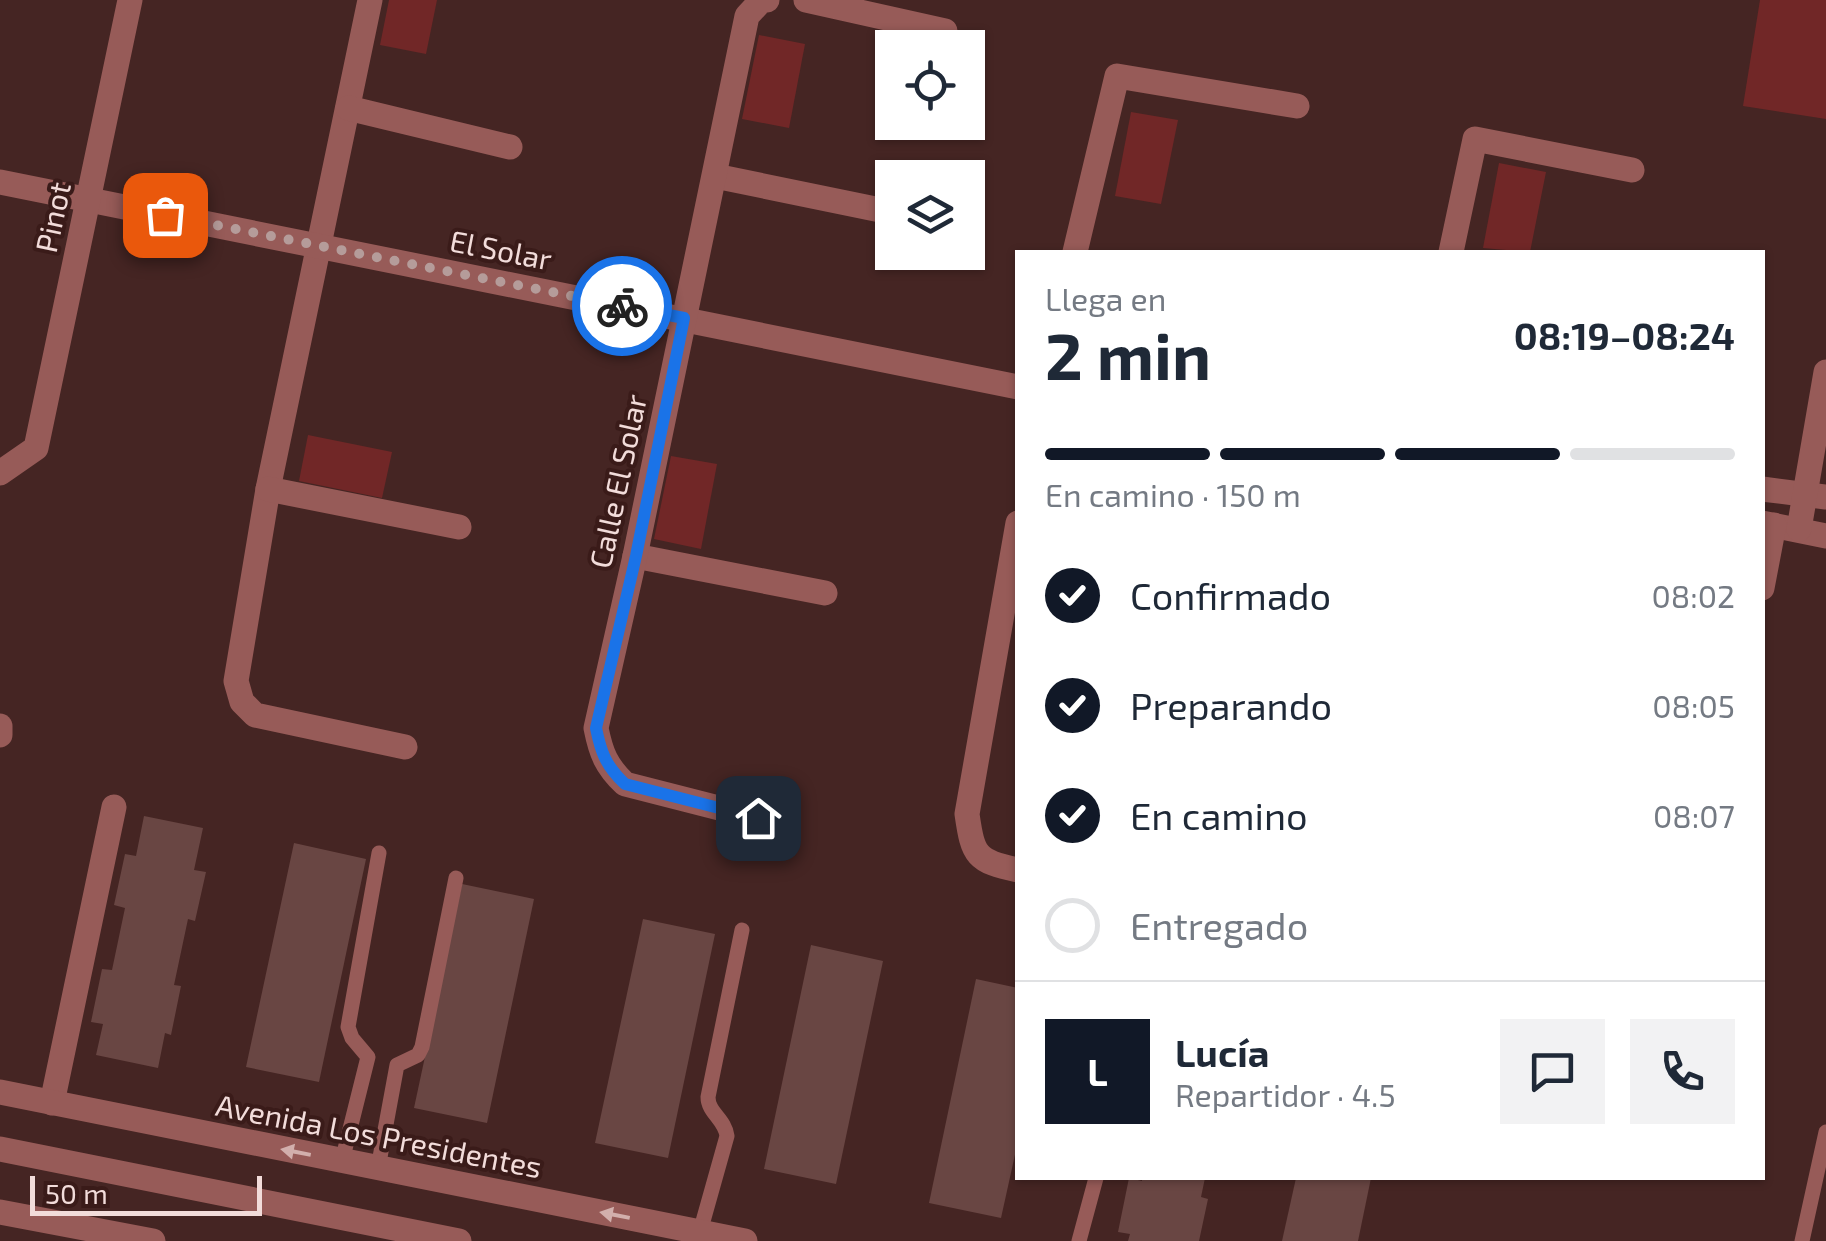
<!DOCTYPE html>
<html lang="es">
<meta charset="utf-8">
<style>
:root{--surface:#fff;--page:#f2f2f3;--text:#1f2937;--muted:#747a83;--line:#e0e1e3;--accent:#111827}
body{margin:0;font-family:"Exo 2",sans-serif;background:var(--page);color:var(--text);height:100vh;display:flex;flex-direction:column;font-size:38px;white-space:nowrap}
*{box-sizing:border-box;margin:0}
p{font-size:32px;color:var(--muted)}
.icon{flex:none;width:55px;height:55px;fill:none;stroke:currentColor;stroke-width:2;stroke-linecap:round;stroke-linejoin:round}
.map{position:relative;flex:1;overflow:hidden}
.drawer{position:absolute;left:1015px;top:250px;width:750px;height:930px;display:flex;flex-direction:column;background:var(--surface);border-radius:0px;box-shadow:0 2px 8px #0004}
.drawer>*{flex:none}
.buttons{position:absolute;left:875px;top:30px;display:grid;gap:20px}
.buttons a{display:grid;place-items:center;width:110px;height:110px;border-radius:0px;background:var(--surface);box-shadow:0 2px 8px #0004;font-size:50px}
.scale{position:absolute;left:30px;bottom:25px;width:232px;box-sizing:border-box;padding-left:10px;border:5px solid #f2dcda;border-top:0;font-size:28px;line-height:35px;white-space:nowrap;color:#f2dcda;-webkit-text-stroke:8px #3a1b19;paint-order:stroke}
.pin{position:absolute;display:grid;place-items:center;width:85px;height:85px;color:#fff;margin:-42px;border-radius:20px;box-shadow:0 5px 15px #0006}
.courier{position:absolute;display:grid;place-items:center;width:100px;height:100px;margin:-50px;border:8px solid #1a73e8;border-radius:50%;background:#fff;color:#222;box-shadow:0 2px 12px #0007}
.head em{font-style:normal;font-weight:700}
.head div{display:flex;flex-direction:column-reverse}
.head{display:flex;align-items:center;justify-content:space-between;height:170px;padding:0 30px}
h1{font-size:65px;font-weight:700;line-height:75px}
.bar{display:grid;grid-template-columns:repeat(4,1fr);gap:15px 10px;align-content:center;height:120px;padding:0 30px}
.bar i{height:12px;border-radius:8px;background:var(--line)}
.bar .on{background:var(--accent)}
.bar p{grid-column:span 4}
.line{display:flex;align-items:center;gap:25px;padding:0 30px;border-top:2px solid var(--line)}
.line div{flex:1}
.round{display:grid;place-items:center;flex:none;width:105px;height:105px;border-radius:0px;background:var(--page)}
ol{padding:0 30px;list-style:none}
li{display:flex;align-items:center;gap:30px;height:110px}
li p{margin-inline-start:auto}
li .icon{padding:10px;border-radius:50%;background:var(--accent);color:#fff;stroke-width:4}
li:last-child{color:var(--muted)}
li i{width:55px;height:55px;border:5px solid var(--line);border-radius:50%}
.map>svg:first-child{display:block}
</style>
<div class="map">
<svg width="1826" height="1241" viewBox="0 0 1826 1241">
<rect width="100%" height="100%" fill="#452523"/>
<!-- green -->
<g fill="#712727">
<path d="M 389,0 L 437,0 L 426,54 L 380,45 Z"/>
<path d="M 1760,0 L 1826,0 L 1826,119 L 1743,106 Z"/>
<path d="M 759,35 L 805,44 L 789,128 L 742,119 Z"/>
<path d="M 1131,112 L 1178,120 L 1161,204 L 1115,196 Z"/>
<path d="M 1499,163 L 1546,172 L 1530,252 L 1483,248 Z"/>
<path d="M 308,435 L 392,452 L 382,498 L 299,481 Z"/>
<path d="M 671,456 L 717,464 L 701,549 L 654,539 Z"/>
</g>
<!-- building -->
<g fill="#694643">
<path d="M 144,816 L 203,828 L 194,870 L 206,872 L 195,921 L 188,919 L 174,985 L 181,986 L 171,1035 L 165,1033 L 158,1068 L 96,1055 L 103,1024 L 91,1022 L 102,969 L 112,970 L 125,908 L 114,905 L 125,854 L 136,856 Z"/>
<path d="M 294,843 L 366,859 L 319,1082 L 246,1067 Z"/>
<path d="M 462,884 L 534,899 L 487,1123 L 414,1108 Z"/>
<path d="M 643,919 L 715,934 L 668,1158 L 595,1143 Z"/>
<path d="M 811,945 L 883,961 L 836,1184 L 764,1169 Z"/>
<path d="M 976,979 L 1018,988 L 1018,1141 L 1001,1218 L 929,1203 Z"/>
<path d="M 1129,1178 L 1142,1181 L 1142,1178 L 1205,1178 L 1201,1197 L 1208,1199 L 1199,1241 L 1128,1241 L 1130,1234 L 1118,1232 Z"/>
<path d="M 1296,1178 L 1371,1178 L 1358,1241 L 1282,1241 Z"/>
</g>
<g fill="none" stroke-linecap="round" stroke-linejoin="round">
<!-- service -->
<g stroke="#975b58" stroke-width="15">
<path d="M 342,1161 L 368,1057 L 352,1038 L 348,1027 L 379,853"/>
<path d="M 378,1168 L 397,1065 L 418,1055 L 422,1047 L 456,878"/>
<path d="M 700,1232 L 727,1136 C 725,1119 708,1113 708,1097 L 742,930"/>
<path d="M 1079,1241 L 1096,1178"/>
<path d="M 1802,1241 L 1826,1132"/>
</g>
<!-- minor -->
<g stroke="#975b58" stroke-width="25">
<path d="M 370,0 L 268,489 L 236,681 L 242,702 L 255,715 L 405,747"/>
<path d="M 806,0 L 945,31"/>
<path d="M 348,108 L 510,147"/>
<path d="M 715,176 L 890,212"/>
<path d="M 0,182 L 1018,387"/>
<path d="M 1075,252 L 1117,76 L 1297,106"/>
<path d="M 1451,252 L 1475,139 L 1632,170"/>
<path d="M 0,473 L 36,448 L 130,0"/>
<path d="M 268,489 L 459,527"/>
<path d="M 1762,489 L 1826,497"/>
<path d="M 1018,523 L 967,814 C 973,856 976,861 1018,870"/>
<path d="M 1762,523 L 1826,536"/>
<path d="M 1799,529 L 1826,372"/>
<path d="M 635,556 L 825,593"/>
<path d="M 1762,588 L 1774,525"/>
<path d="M 0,726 L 0,735"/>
<path d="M 758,818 L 625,784 C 606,766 601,753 596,728 L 635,556 L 747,16 L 761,1 L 767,0"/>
<path d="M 52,1103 L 114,807"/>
<path d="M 0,1212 L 153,1241"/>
</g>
<!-- tertiary -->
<g stroke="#975b58" stroke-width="25">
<path d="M 0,1092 L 745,1241"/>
<path d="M 0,1149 L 459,1241"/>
</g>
</g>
<!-- one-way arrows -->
<defs><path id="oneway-solid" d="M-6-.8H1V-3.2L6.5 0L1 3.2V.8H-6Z" transform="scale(2.5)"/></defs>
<g fill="#d2afac">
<use href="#oneway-solid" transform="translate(296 1152) rotate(-169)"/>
<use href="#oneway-solid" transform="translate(615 1215) rotate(-169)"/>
</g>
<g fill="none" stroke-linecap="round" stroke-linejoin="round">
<!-- done -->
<path stroke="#b59c9a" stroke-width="10" stroke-dasharray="0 18" d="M 165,215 L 622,306"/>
<!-- route -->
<path stroke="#1a73e8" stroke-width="12" d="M 622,306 L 684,318 L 636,556 L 596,728 C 601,753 606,766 625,784 L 758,818"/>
</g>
<g text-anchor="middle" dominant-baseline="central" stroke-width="8" stroke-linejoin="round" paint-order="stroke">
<!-- street labels -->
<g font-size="30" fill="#f2dcda" stroke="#3a1b19">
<text transform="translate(52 217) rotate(-78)">Pinot</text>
<text transform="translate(501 249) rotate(11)">El Solar</text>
<text transform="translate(617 481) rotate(-78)">Calle El Solar</text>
<text transform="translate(379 1135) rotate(11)">Avenida Los Presidentes</text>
</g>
</g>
</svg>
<div class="buttons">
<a><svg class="icon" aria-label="locate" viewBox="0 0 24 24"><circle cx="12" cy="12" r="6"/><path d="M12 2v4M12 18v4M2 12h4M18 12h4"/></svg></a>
<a><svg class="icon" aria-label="layers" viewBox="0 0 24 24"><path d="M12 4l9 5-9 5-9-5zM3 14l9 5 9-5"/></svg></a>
</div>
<div class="scale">50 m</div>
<div class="pin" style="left:165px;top:215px;background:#ea580c"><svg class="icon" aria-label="bag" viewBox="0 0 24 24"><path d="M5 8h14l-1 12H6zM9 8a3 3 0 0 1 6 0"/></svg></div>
<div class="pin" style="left:758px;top:818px;background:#1f2937"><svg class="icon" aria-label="home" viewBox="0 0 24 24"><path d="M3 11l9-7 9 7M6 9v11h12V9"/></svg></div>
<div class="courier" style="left:622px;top:306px"><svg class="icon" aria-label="bike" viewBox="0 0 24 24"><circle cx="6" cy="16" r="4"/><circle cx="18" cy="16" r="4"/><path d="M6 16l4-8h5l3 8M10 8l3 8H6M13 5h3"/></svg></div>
<section class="drawer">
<div class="head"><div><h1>2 min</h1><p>Llega en</p></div><em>08:19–08:24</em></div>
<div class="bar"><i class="on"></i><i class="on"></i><i class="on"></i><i></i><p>En camino · 150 m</p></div>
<ol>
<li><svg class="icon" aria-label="check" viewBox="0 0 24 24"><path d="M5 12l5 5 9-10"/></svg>Confirmado<p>08:02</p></li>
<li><svg class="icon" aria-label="check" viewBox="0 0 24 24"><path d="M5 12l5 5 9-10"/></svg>Preparando<p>08:05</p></li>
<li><svg class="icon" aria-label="check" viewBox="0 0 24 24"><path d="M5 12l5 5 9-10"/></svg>En camino<p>08:07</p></li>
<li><i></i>Entregado</li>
</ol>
<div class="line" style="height:180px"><b class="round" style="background:var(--accent);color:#fff">L</b><div><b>Lucía</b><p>Repartidor · 4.5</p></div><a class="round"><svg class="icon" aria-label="chat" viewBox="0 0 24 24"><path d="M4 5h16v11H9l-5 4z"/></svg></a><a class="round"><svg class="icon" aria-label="phone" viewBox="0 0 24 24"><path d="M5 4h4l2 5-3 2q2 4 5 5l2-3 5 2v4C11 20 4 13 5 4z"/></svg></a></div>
</section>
</div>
